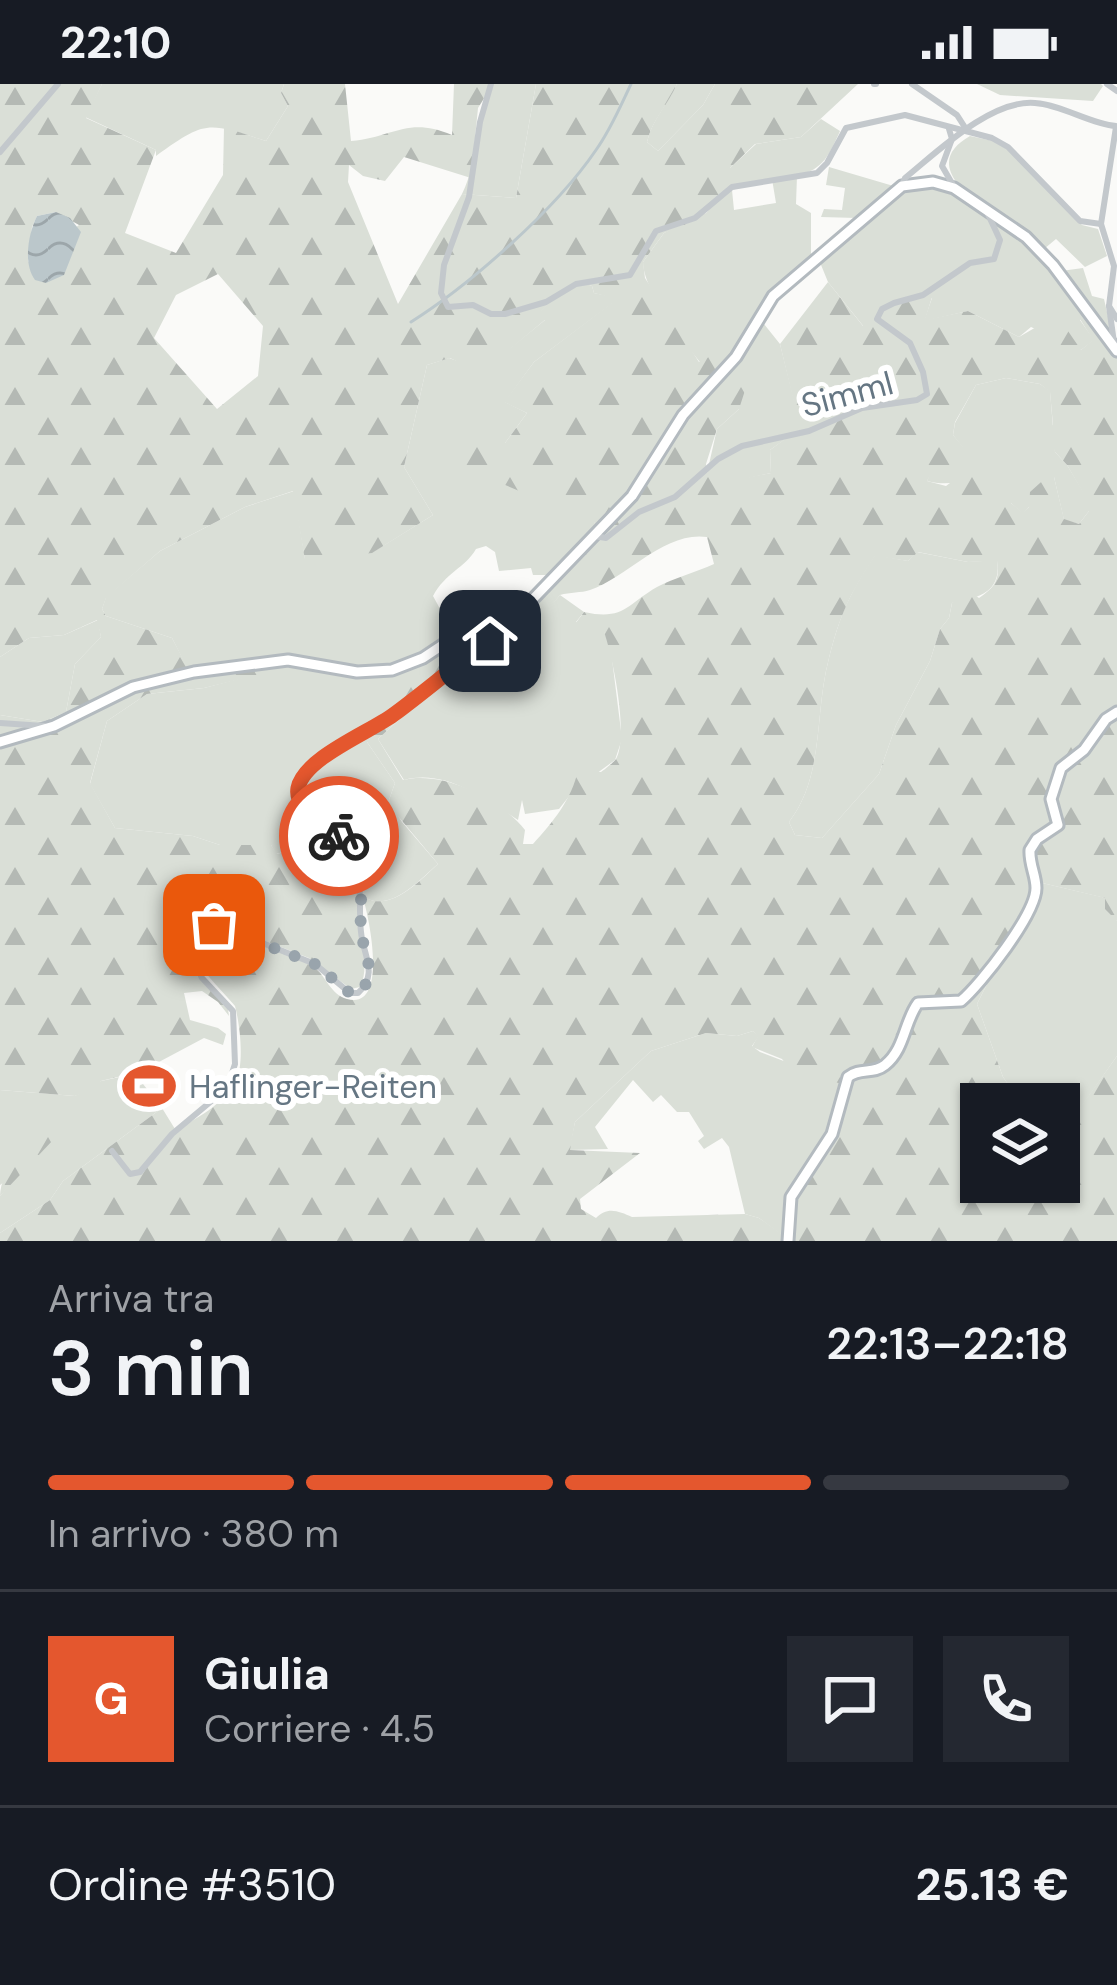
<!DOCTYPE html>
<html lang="it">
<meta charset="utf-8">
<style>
:root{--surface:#171b24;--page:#242831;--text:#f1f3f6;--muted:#9ea1a6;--line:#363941;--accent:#e4572e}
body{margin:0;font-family:"DM Sans",sans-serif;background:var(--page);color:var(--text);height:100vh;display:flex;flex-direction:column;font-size:45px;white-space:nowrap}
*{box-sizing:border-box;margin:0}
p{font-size:39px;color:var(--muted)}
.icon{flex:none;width:66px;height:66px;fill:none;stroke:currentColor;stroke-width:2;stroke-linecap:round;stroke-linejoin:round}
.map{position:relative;height:1157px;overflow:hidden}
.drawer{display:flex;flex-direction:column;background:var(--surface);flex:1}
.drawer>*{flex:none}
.fabs{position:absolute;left:960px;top:999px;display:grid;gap:24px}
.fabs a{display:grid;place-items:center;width:120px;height:120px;border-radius:0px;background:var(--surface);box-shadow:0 3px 9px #0004;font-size:60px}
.pin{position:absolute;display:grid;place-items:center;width:102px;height:102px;color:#fff;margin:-51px;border-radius:24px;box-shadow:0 6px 18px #0006}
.courier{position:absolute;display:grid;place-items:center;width:120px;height:120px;margin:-60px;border:9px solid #e4572e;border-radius:50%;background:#fff;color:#222;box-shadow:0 3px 15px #0007}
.headline em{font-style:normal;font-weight:600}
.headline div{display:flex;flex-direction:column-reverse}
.headline{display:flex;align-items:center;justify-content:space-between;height:204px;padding:0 48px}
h1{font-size:78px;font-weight:600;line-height:90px}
.bar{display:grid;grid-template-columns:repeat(4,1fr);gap:18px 12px;align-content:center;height:144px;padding:0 48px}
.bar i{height:15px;border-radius:9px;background:var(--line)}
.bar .on{background:var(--accent)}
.bar p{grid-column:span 4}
.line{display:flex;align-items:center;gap:30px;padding:0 48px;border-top:3px solid var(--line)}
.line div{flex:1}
.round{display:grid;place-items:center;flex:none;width:126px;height:126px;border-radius:0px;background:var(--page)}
.status{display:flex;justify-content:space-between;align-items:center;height:84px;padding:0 60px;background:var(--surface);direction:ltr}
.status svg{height:33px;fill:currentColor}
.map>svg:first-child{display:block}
</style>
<div class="status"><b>22:10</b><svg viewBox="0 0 49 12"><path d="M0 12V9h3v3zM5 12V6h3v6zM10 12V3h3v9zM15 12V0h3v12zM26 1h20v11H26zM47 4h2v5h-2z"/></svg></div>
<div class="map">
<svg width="1117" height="1157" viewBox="0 0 1117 1157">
<defs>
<pattern id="forest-firs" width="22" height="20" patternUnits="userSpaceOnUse" patternTransform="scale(3)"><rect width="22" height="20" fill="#dadfd7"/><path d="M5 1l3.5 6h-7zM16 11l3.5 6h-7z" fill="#b4b9b4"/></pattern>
<pattern id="water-waves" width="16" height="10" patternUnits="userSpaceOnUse" patternTransform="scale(3)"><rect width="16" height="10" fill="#bbc7cb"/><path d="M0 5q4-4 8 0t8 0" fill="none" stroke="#9ca6aa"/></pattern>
</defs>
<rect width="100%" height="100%" fill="#fafaf8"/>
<!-- green -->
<g fill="#dadfd7" fill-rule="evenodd">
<path d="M 102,0 L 284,0 L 281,9 L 288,22 L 266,57 C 207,38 206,36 156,72 L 156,66 L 85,33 Z"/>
<path d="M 493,0 L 536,0 L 516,114 L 462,110 C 481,72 469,39 493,0 Z"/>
<path d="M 677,0 L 715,0 L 703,21 L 658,67 L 647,58 C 652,36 667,21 677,0 Z"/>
<path d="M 977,0 L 1101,0 L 1103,2 L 1093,17 L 1000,11 Z"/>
<path d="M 821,35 L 840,47 C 829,71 824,85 797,92 L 796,120 L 811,129 L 811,173 L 764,216 L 756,230 L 780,260 L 801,344 L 770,366 L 771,389 L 735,397 L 707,389 L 717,345 L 739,325 C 714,295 643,215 643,178 L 664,149 L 706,129 L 717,116 L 730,84 L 756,60 L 801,53 ZM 772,95 L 776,119 L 734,126 L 732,106 Z"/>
<path d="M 970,52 L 993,57 L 1007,65 L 1082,141 L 1098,145 L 1107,172 L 1085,183 L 1056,155 L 1044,165 L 1061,187 L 1083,184 L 1092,212 L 1104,215 L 1117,272 L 1084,233 L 1080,236 L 1094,256 L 1081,266 L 1031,243 L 1019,253 L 968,227 L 924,237 L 932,214 L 864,243 L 828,198 L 819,176 L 861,141 L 857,134 L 821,133 L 824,125 L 842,126 L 845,104 L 826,101 L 829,83 L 907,106 L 937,102 L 954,107 L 957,99 C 942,79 949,64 970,52 Z"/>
<path d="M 584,199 L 592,202 L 594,209 L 613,213 L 614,218 L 534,278 L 505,318 L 527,329 L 505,359 L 595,439 L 594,446 L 552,491 L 533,491 L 531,484 L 499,487 L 495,468 L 486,462 L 476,465 C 465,484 445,489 433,512 L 439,523 L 470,521 L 469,536 L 463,543 L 499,581 L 560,511 L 584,528 L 576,538 L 604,547 L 611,567 L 622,655 L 615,676 L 574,706 L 559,725 L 525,730 L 522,716 L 518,736 C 483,714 446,685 404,696 L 378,655 L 412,624 L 367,658 L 395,699 L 389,716 L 402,738 L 438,780 C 416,799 388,832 359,810 L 350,775 L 324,757 L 276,770 L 271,761 L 220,761 L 193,752 L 115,744 L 90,700 L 107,637 L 147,610 L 204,604 L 283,583 L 191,592 L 172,554 L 106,532 L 102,525 L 106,513 L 160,467 L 245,423 L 294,407 L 305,475 L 373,468 L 433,431 L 404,383 L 427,281 L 449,274 L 472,282 L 508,266 L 545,236 L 537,230 L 560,209 Z"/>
<path d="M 1006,294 L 1040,300 L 1050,307 L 1055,368 L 1067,381 L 1090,419 L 1089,427 L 1079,440 L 1064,436 L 1054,393 L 1023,430 L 1010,418 L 1000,393 C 974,393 951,404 927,397 L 931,388 L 964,365 L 953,351 L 955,339 L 976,301 Z"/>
<path d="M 917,468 L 968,478 L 997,476 C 1002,508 979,514 952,519 L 949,534 L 940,545 L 930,577 L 896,641 L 879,690 L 822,754 L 795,751 L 789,738 C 825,691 814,630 829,574 C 840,530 850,509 875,471 L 908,477 Z"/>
<path d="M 98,536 L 101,553 L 75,580 L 66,628 L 43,638 L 0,631 L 0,573 L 29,554 L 64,551 Z"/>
<path d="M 1038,798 L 1106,814 L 1117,837 L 1117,972 L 1079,1026 L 1059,1020 L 1022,1020 L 1003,993 L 977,920 Z"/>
<path d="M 753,947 L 759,952 L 752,962 L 760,968 L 844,1000 L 836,1043 L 786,1154 L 759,1134 L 745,1130 L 729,1063 L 722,1054 L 704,1065 L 698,1057 L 704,1052 L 689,1028 L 677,1028 L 661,1011 L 653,1018 L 633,996 L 595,1043 L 608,1065 L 569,1066 L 575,1038 L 651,967 L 706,949 L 737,952 Z"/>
<path d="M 124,992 L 132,1005 L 143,1000 L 162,1024 L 63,1097 L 50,1116 L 0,1149 L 0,1112 L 25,1082 L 0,1101 L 0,1006 L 75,1012 L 101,997 Z"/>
</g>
<!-- forest -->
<g fill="url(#forest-firs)" fill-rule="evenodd">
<path d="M 0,0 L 102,0 L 86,34 L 156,66 L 125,149 L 176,169 L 223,91 L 224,43 L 266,57 L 288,22 L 281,9 L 284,0 L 345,0 L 351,57 C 394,53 408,32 452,51 L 454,0 L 493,0 L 478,24 L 471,94 L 404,73 L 385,97 L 363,92 L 349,81 L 348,98 L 398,220 L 462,110 L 516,114 L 536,0 L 677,0 C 668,21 652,36 647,58 L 658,67 L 703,21 L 715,0 L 858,0 L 801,53 L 755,60 L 730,84 L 731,106 L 696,137 L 664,149 L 643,178 L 645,194 L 699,278 L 725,264 L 749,294 L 739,325 L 717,345 L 706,380 L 707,389 L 728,384 L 735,396 L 771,389 L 770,366 L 800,344 L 780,260 L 828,198 L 863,242 L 883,214 L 932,213 L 925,236 L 968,227 L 1019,253 L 1057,231 L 1081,266 L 1093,256 L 1080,235 L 1084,233 L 1117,272 L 1117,837 L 1105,825 L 1105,814 L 1038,798 L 977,920 L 1003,993 L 1022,1020 L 981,1020 L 981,1098 L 1059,1098 L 1059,1022 L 1079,1025 L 1117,972 L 1117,1157 L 0,1157 L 0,1149 L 50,1116 L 63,1097 L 162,1024 L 175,1045 C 194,1038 226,1017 235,999 C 245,981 240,941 235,922 C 216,900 199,885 186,858 L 192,843 C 224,848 287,865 315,884 C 325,891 331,911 347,915 C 390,927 368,829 363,814 L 358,818 C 356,847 372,880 360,903 L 351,905 L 309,874 L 181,824 L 165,834 C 171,871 204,898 228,925 L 229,932 L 218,918 L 202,907 L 184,909 L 190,936 L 218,944 L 226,950 L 223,961 L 204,954 L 142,987 L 101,997 L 94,1005 L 75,1012 L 0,1006 L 0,631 L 43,638 L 66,628 L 75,580 L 101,553 L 97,536 L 64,551 L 29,554 L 0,573 ZM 56,128 L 79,141 L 28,178 L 32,143 L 37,132 ZM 218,190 L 263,242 L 258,292 L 217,325 L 154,254 L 176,211 ZM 584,199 L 592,202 L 594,209 L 613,214 L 613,218 L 534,278 L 504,318 L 527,329 L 505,359 L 464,341 L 452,357 L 458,381 L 595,439 L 594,446 L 552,491 L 523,513 L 470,521 L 469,536 L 416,579 L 360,591 L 418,619 L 460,617 L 499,581 L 491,557 L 521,527 L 540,536 L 560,511 C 570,508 581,509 590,506 C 628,493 664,447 707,453 L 714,480 C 696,488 674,494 657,503 C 627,520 624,537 584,528 L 575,540 L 604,548 C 613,573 629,652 616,675 C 614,678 604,686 601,688 L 578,686 C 572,715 553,738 533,760 L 523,760 L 525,746 C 500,714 442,686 403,696 L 378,655 L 413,623 L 411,621 L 367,653 L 367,658 L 395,699 L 389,716 L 393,726 L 438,780 C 417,799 388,832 359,810 L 350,775 L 339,758 L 324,757 L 277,770 L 271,761 L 220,761 L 193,752 L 115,744 L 90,699 L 107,637 L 147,610 L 204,604 L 282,585 L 283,582 L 192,592 L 172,554 L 106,532 L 102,525 L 106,514 L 160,467 L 245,423 L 293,407 L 305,476 L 372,469 L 433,431 L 404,383 L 427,281 L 450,274 L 494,295 L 509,266 L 546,235 L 538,230 L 560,209 ZM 1006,294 L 1040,300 L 1050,308 L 1053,341 L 1047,343 L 1055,368 L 1067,381 L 1089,419 L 1089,427 L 1079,440 L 1064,435 L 1054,393 L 1050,390 L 1030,408 L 1029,423 L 1023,429 L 1011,419 L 1024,410 L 1022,399 L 1010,391 L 999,393 L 987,387 L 972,393 L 962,390 L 946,402 L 927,397 L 932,388 L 963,380 L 965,365 L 953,351 L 955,338 L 976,301 ZM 918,468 L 968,478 L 997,477 C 1000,496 995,503 979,514 L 969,507 L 952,519 L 949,534 L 940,545 L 930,577 L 896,641 L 879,690 L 822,754 L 795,751 L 789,738 C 825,691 814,630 829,574 C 840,530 850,510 875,472 L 908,477 ZM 753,947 L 758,952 L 752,963 L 782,975 L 792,988 L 843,1000 L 836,1043 L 790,1115 L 786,1153 L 759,1134 L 745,1130 L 632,1133 C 619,1127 607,1122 596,1134 L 581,1125 L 580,1115 L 640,1069 L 570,1066 L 575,1038 L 651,967 L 706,949 L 737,952 Z"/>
<path d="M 56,1047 L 54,1055 L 0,1112 C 0,1085 31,1054 56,1047 Z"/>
</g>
<!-- water -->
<path fill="url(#water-waves)" d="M 56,128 L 70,134 L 81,148 L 64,191 L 46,199 L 35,196 C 23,180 28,150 37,132 Z"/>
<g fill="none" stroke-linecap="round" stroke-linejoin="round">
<!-- stream -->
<path stroke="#bbc7cb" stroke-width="3" d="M 411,238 C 471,200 556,125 596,66 C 611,45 620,23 631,0"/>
<!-- secondary casing -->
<g stroke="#b3babf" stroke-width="15">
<g id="secondary">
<path d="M 0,658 L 54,642 L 133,603 L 194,588 L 288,576 L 357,588 L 392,586 L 423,574 L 489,530 L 531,517 L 632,412 L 683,331 L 736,273 L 773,212 L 902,102 L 933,98 L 954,104 L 1026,153 L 1053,181 L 1117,267"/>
<path d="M 788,1157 L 791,1113 L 832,1050 L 848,993 C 860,983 873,991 885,981 C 905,965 904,938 918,919 L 961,917 C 981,900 1036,830 1036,804 C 1036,791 1029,780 1030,766 L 1037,755 L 1058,741 L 1051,715 L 1061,684 L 1084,666 L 1106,635 L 1117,628"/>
</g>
</g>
<!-- street -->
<g stroke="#c3c8cc" stroke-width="6">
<path d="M 491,0 L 480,38 L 469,113 L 444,181 L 441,209 L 448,223 L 473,221 L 491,230 L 505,230 L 546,218 L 576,200 L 630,191 L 656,147 L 695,134 L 732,103 L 817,89 L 827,79 L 846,44 L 905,31 L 992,54 L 1008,63 L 1080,137 L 1101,140"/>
<path d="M 874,0 L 876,0"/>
<path d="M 912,0 L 957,31 L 966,45"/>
<path d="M 1107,0 L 1117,7"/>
<path d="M 949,45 L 952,55 L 942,82 L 953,101"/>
<path d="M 0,68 L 58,0"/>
<path d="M 902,102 L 905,94 C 936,69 991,15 1035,19 C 1063,21 1090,40 1116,42"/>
<path d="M 1109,222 L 1117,235"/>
<path d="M 1114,259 L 1109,222 L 1114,182 L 1101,140 L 1116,43"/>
<path d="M 594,452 L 606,454 L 639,428 L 675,413 L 718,375 L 742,362 L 809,347 L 862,324 L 917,316 L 927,310 L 923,288 L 910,259 L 877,235 L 882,225 L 894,219 L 923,211 L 970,179 L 994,175 L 1000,156 L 987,128"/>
<path d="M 0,639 L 44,642"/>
<path d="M 112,1067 L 130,1090 L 140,1088 L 172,1050 L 227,1004 L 235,980 L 233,927 L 202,894 L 172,841 L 174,830 L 190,830 L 315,880 L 350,909 L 358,909 C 379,890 363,871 361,848 C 358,823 364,799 352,775 C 348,767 343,757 338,750 C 323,731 299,730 298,703 L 331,667 L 389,634 L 491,557 L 521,527 L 523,519"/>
</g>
<!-- secondary -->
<use href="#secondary" stroke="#fff" stroke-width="9"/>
</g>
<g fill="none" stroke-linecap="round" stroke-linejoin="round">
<!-- done -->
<path stroke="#99a4ac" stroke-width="12" stroke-dasharray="0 21.6" d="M 214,841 L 315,880 L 350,909 L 361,907 C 376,889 366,874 362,853 C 359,840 362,828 361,815 C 360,791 351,773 339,752"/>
<!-- route -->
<path stroke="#e4572e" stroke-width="15" d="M 339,752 C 327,738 294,726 298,704 C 304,674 370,648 393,631 C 426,607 456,580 490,557"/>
</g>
<!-- icons -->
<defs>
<g id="stadium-bare" transform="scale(4.14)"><path d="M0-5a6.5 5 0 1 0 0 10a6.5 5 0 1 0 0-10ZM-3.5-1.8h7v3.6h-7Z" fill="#e4572e" stroke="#fff" stroke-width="2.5" paint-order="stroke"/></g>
</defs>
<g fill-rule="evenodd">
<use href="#stadium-bare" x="149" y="1002"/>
</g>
<g text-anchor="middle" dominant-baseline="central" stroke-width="12" stroke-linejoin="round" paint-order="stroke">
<!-- street labels -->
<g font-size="33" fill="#657683" stroke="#fff">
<text transform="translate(847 310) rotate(-15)">Simml</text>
</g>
<!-- poi labels -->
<g font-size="33" fill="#657683" stroke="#fff" text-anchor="start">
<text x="189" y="1002">Haflinger-Reiten</text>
</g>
</g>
</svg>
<div class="fabs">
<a><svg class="icon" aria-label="layers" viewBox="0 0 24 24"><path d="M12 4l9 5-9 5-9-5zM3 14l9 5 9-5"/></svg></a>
</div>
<div class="pin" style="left:214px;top:841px;background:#ea580c"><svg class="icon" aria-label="bag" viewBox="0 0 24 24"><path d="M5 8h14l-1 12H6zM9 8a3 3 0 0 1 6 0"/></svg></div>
<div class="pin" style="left:490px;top:557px;background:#1f2937"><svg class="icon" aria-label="home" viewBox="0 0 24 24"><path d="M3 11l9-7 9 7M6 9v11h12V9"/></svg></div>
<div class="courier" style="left:339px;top:752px"><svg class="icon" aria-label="bike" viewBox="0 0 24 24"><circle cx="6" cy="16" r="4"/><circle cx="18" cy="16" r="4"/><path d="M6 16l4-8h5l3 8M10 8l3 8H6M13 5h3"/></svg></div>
</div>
<section class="drawer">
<div class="headline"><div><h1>3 min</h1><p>Arriva tra</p></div><em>22:13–22:18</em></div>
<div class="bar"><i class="on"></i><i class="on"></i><i class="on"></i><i></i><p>In arrivo · 380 m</p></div>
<div class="line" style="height:216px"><b class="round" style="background:var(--accent);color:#fff">G</b><div><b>Giulia</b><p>Corriere · 4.5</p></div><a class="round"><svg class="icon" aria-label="chat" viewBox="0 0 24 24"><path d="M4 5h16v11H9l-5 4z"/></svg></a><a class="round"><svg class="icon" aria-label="phone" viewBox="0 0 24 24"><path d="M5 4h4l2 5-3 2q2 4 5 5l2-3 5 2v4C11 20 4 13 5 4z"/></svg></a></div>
<div class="line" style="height:156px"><div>Ordine #3510</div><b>25.13 €</b></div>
</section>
